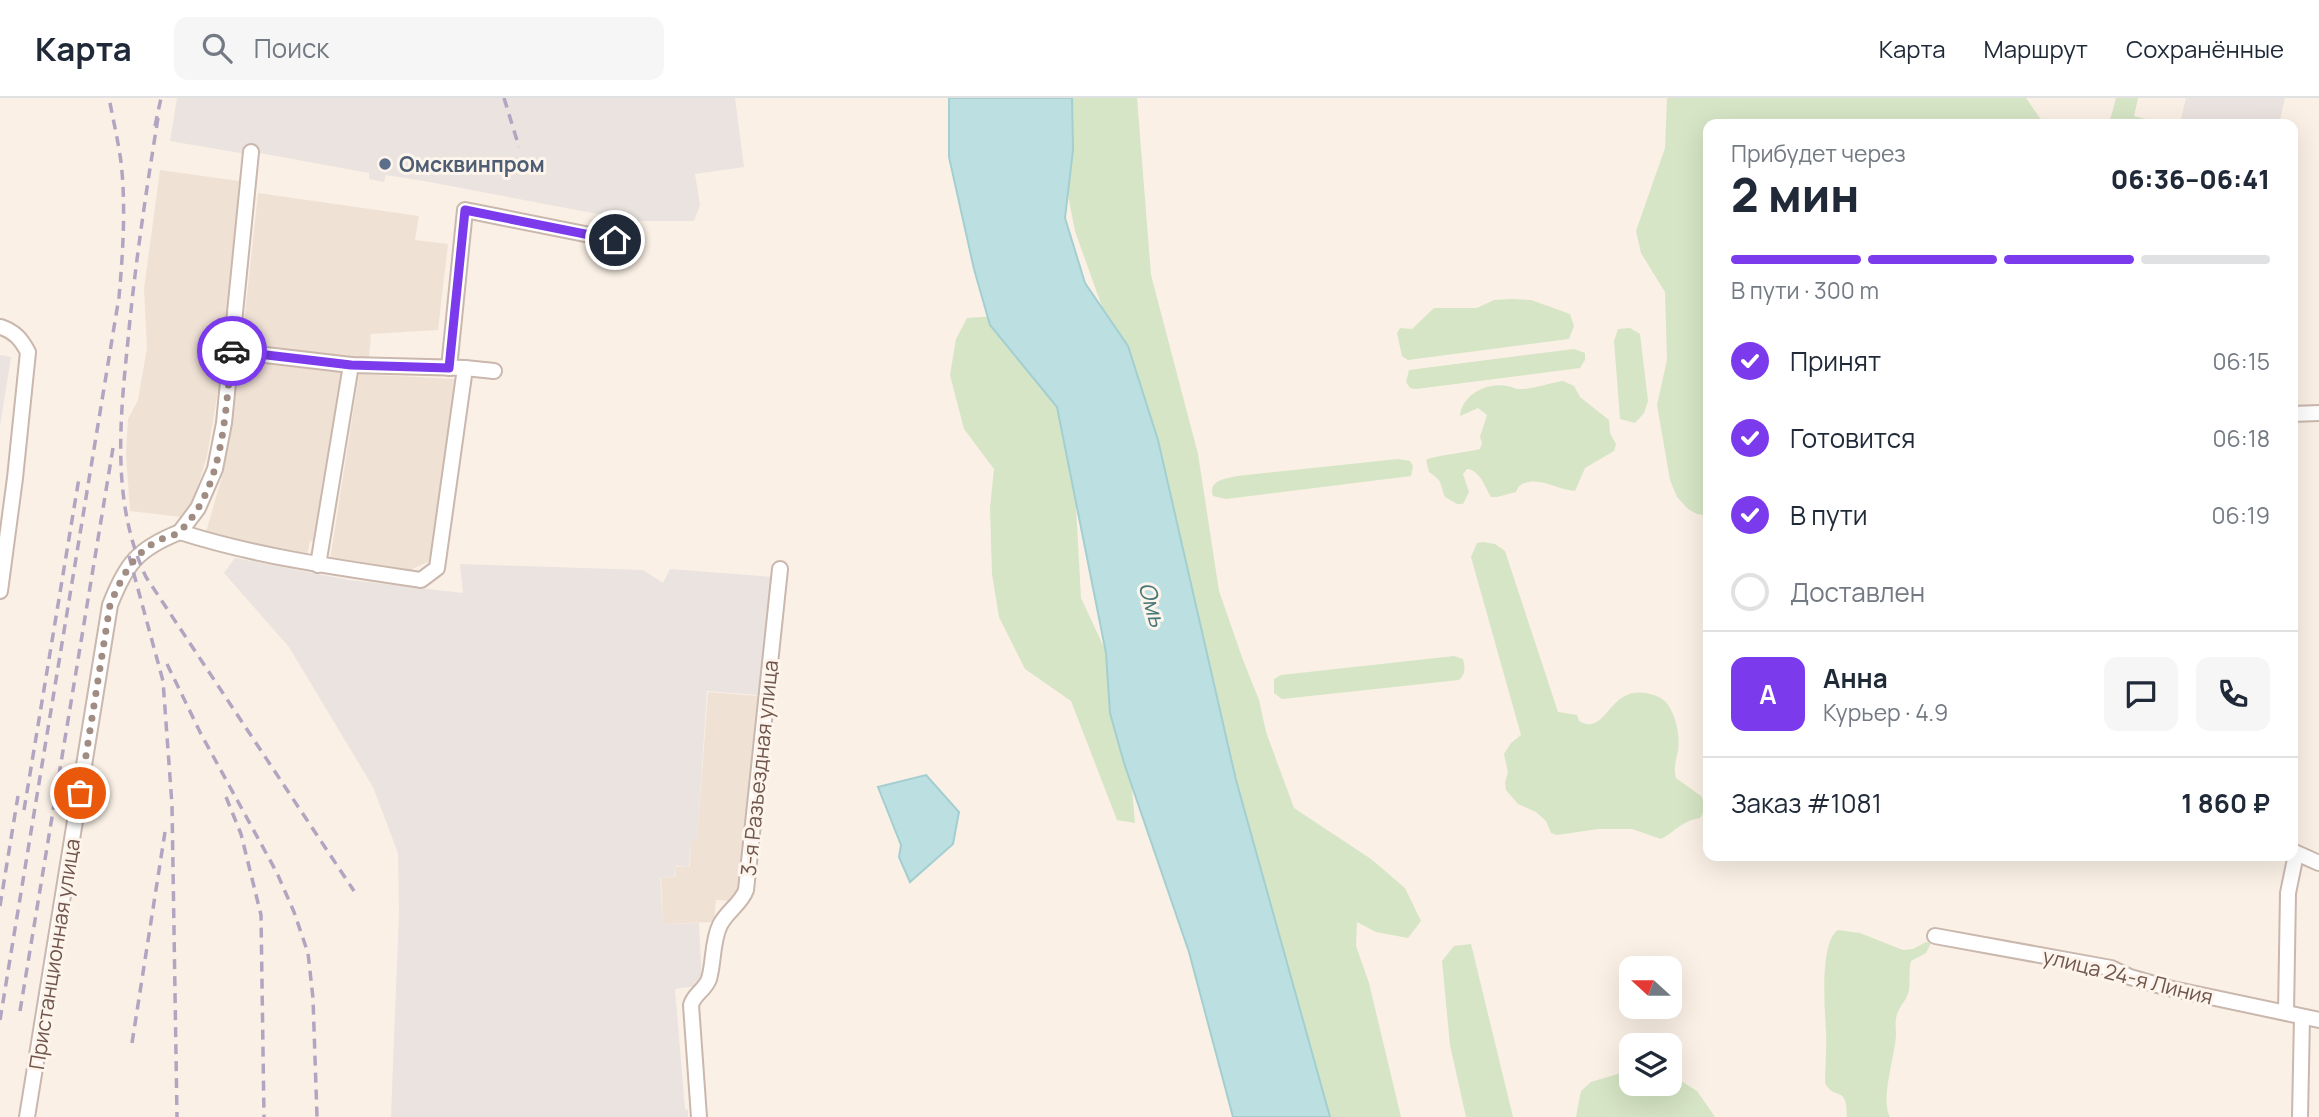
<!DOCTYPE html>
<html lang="ru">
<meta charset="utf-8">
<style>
:root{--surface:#fff;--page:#f6f6f7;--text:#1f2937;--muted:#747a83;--line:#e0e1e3;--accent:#7c3aed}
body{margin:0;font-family:Manrope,sans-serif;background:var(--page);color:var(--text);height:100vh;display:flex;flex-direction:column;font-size:26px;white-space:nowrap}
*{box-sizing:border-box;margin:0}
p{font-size:23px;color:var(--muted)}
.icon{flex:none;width:38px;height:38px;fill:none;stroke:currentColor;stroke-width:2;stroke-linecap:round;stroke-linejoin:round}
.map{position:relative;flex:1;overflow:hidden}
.side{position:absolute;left:1703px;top:21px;width:595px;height:742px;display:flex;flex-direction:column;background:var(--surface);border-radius:14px;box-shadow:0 7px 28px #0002}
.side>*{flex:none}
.needle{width:46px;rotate:291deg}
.tools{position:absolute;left:1619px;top:858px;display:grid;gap:14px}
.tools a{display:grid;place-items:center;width:63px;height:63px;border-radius:14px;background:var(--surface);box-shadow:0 7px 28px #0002;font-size:35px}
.pin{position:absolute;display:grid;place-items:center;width:60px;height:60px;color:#fff;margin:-30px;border:4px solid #fff;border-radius:50%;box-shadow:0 2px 7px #0007}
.courier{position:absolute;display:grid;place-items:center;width:70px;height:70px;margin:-35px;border:5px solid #7c3aed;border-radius:50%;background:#fff;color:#222;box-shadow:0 2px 9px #0007}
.overview em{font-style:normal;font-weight:800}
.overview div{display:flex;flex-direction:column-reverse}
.overview{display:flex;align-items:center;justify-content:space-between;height:119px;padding:0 28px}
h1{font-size:46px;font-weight:800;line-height:52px}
.bar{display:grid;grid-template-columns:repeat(4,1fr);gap:10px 7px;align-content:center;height:84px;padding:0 28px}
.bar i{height:9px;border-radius:5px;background:var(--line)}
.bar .active{background:var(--accent)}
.bar p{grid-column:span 4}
.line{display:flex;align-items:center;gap:18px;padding:0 28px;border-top:2px solid var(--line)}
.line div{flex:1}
.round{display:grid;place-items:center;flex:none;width:74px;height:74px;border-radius:14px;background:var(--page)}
ol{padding:0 28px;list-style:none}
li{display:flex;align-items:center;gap:21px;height:77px}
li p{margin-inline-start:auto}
li .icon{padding:7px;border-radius:50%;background:var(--accent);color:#fff;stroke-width:4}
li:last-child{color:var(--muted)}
li i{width:38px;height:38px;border:4px solid var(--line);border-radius:50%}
header{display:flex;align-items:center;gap:42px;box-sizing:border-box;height:98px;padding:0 35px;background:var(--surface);border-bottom:2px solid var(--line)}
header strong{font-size:33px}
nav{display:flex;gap:38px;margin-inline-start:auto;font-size:24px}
.search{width:490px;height:63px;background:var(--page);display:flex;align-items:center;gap:18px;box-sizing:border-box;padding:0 24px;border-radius:14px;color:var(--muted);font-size:26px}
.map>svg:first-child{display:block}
</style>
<header>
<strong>Карта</strong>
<div class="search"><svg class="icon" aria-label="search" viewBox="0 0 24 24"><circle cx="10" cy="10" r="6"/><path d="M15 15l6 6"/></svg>Поиск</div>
<nav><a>Карта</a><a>Маршрут</a><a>Сохранённые</a></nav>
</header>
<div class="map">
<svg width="2319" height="1019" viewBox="0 0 2319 1019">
<rect width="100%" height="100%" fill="#faf0e5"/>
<!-- residential -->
<g fill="#f0e1d5">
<path d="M 160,72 L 239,83 L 226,247 L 207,358 L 192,408 L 181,419 L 130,413 L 126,356 L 128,321 L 138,302 L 147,250 L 144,191 Z"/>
<path d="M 258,95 L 419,118 L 415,142 L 448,146 L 438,232 L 371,236 L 369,261 L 345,261 L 247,251 L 242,243 Z"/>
<path d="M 244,263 L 340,273 L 344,279 L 318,444 L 310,443 L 307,456 L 221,441 L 206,434 L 223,375 L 239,269 Z"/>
<path d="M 359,276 L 455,281 L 454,315 L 434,461 L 406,474 L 330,462 Z"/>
<path d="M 708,594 L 759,598 L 764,605 L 742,796 L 733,803 L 716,802 L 714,824 L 663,826 L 661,780 L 675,779 L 676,769 L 690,769 L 691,743 L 697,741 Z"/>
</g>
<!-- industrial -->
<g fill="#eae3df">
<path d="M 177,0 L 735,0 L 744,69 L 695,76 L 700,107 L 694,123 L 635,123 L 424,83 L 386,77 L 384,84 L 369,81 L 369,75 L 260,55 L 240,55 L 170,43 Z"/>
<path d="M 2186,0 L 2285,0 L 2279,26 L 2180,26 Z"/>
<path d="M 0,257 L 11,259 L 0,329 Z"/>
<path d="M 235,460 L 349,482 L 463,495 L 460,466 L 643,472 L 663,485 L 670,471 L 773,479 L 759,597 L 707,593 L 697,741 L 691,743 L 689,769 L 676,768 L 674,779 L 660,780 L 663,826 L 699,825 L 702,887 L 675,891 L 685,1011 L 688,1012 L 688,1019 L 391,1019 L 399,814 L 398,755 L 373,689 L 289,549 L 224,475 Z"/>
</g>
<!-- green -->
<g fill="#d6e5c5">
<path d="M 1061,0 L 1137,0 L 1151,177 L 1198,356 L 1219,493 L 1243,562 L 1259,602 L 1266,634 L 1294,710 L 1371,761 L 1405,790 L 1421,823 L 1408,840 L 1376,834 L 1357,824 L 1356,848 L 1369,885 L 1401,1019 L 1323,1019 L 1128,282 L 1075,133 L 1062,67 Z"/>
<path d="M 1667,0 L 2026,0 L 2044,26 L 1708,26 L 1708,418 L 1697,416 L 1688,411 L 1677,399 L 1670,382 L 1657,307 L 1667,262 L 1665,194 L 1641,155 L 1636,133 L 1665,50 Z"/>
<path d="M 2116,0 L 2138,0 L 2134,18 L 2146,21 L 2144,26 L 2109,26 Z"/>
<path d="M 1512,201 L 1531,202 L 1570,216 L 1574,228 L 1569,241 L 1408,262 L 1402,258 L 1397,235 L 1400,230 L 1412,231 L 1434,210 L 1477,210 L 1494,202 Z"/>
<path d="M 995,218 L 1042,273 L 1073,354 L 1081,500 L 1116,575 L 1127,636 L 1135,725 L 1117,722 L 1071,603 L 1025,571 L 999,519 L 992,476 L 990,410 L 994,371 L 964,331 L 950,277 L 956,241 L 967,220 Z"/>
<path d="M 1630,230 L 1640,236 L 1648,303 L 1644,315 L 1635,325 L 1620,321 L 1614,243 L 1618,231 Z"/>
<path d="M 1574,251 L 1585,255 L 1585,262 L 1580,270 L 1416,291 L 1410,290 L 1406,284 L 1409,272 Z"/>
<path d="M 1563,283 L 1574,288 L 1580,299 L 1609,322 L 1610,335 L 1616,346 L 1614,353 L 1585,370 L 1575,393 C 1557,392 1536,376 1519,388 L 1516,394 L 1497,399 L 1491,399 C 1485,389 1480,372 1467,371 L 1463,376 L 1469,394 L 1463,406 L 1457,406 L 1445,399 C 1439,385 1444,384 1429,374 L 1426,362 C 1432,358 1469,354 1480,351 L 1482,345 L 1480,339 L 1487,317 L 1478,310 L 1460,318 C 1462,296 1488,284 1507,288 C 1511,288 1514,291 1518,291 C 1531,292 1549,285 1563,283 Z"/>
<path d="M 1398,361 L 1410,363 L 1413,368 L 1411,378 L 1226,401 L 1213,398 C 1208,382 1225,381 1237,378 Z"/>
<path d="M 1483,444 L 1495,446 L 1505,453 L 1558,614 L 1577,617 L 1579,623 C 1609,640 1607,582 1654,597 C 1662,600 1666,603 1670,610 C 1677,623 1680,639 1678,653 C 1676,662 1673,671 1676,680 L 1701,698 L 1707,709 L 1700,720 C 1683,722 1676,733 1661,741 L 1632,731 L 1598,731 L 1557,737 L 1551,735 L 1546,723 L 1536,714 L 1518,706 L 1506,692 L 1505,685 L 1508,674 L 1504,656 L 1511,645 L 1521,637 L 1471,459 L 1477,445 Z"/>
<path d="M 1454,558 L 1463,561 C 1465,570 1466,575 1459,582 L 1282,601 L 1274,595 L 1274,581 L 1281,577 Z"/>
<path d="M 1838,832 L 1860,835 L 1903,852 L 1913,851 L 1926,844 L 1931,845 L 1926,855 L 1911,863 C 1908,874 1911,886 1908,896 C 1905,904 1897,911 1896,921 C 1895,926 1896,932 1896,937 C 1895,958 1880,1002 1890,1019 L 1847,1019 C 1847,985 1835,1004 1825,985 C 1825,968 1827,951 1826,934 C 1825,913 1819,844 1838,832 Z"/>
<path d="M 1471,846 L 1513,1019 L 1466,1019 L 1450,947 L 1442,863 L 1454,848 Z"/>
<path d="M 1631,972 L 1631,985 L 1670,985 L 1670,976 L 1697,993 L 1715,1019 L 1576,1019 L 1581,993 L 1591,984 Z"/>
</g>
<!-- water -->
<g fill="#bcdfe1" stroke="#a3cfd1" stroke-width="2">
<path d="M 949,0 L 1072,0 L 1073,52 L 1065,120 L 1085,185 L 1128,248 L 1158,342 L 1236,682 L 1330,1019 L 1233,1019 L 1189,854 L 1124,665 L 1110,615 L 1106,555 L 1057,309 L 990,227 L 974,171 L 949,59 Z"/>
<path d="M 926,677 L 959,714 L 953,746 L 910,784 L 899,759 L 901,747 L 878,689 Z"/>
</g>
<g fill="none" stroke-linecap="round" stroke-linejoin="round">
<!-- minor casing -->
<g stroke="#cab7ad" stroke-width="18">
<g id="minor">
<path d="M 232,253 L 351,267 L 465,270 L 494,273"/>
<path d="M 449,270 L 465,112 L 615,142"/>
<path d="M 2292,316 L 2319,315"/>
<path d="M 180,434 C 258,459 340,470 421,482 L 437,470 L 465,270"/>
<path d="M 180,434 L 198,410 L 215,371 L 224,325 L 251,54"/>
<path d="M 318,467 L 351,267"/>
<path d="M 0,493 L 15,380 L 28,254 C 21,241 15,234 1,229"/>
<path d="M 2292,753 L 2319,765"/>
<path d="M 1935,838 L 2111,870 L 2130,879 L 2168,890 L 2319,922"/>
<path d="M 2286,915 L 2288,795 L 2296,756"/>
<path d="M 27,1019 L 110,507 C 126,466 137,451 180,434"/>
<path d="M 699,1019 L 691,907 C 694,896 705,892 709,881 C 714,864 712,843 720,827 C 727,813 741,806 746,792 L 780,471"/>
<path d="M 2300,1019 L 2302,919"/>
</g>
</g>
<!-- minor -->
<use href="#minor" stroke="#fff" stroke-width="14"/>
<!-- rail -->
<g stroke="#b2a5c2" stroke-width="3.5" stroke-dasharray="10 7" stroke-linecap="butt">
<path d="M 504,0 L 519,49"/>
<path d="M 158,20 C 146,94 135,167 128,242 C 120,321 111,405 146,479 L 354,793"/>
<path d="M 155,28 L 161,0"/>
<path d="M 129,458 L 163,583 L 172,707 L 177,1019"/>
<path d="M 167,566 L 201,636 L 277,775 L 294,814 L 308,855 L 313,900 L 317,1019"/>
<path d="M 226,699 L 241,736 L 261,817 L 264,1019"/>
<path d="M 24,712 L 79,380"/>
<path d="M 0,808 L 18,698"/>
<path d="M 20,913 L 113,350"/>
<path d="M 0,922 L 119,199 C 123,154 126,108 121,64 C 118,42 113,21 109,0"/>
<path d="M 132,945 L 165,734"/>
</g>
</g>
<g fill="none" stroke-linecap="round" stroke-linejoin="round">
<!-- done -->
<path stroke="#a08c82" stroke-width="7" stroke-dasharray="0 12.6" d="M 80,695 L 110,507 C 121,481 131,458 157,443 C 165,439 175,439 181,432 C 225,389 225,310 232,253"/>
<!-- route -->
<path stroke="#7c3aed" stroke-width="9" d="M 232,253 L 351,267 L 449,270 L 465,112 L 615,142"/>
</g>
<!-- markers -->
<circle fill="#5c6f8a" stroke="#fdf4eb" stroke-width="2.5" cx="385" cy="66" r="7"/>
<g text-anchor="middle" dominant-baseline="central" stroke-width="6" stroke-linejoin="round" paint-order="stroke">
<!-- service labels -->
<g font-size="21" font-weight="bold" fill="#4e5e75" stroke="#fdf4eb" text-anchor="start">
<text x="399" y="66">Омсквинпром</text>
</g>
<!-- street labels -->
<g font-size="21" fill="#70564d" stroke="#fdf4eb">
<text transform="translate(759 670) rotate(-84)">3-я Разъездная улица</text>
<text transform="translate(54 856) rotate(-81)">Пристанционная улица</text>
<text transform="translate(2128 878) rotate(14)">улица 24-я Линия</text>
</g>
<!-- water labels -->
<g font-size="23" font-style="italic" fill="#47777a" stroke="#fdf4eb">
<text transform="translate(1153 506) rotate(74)">Омь</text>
</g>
</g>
</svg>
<div class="tools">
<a><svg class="needle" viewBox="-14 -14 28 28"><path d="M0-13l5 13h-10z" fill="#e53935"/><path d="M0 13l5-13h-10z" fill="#747a83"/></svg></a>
<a><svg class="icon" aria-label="layers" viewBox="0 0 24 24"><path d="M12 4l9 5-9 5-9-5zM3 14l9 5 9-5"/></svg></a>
</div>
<div class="pin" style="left:80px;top:695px;background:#ea580c"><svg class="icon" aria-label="bag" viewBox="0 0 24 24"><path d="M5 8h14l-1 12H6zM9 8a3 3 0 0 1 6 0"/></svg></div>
<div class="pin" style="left:615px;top:142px;background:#1f2937"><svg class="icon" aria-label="home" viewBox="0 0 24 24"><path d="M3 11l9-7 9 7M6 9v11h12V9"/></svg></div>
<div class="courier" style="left:232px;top:253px"><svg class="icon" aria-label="car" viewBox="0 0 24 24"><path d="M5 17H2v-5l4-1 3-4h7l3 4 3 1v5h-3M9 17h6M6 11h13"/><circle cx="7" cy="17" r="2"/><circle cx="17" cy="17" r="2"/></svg></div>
<section class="side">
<div class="overview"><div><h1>2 мин</h1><p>Прибудет через</p></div><em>06:36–06:41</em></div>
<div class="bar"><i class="active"></i><i class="active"></i><i class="active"></i><i></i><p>В пути · 300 m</p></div>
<ol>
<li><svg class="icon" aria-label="check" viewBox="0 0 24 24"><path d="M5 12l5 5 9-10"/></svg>Принят<p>06:15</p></li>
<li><svg class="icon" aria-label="check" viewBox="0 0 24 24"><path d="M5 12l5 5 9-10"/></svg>Готовится<p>06:18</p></li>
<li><svg class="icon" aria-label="check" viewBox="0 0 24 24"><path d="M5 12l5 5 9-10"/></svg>В пути<p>06:19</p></li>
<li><i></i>Доставлен</li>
</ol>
<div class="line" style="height:126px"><b class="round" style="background:var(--accent);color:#fff">А</b><div><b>Анна</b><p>Курьер · 4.9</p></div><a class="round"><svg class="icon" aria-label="chat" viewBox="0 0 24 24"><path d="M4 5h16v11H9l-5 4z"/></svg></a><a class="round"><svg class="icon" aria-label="phone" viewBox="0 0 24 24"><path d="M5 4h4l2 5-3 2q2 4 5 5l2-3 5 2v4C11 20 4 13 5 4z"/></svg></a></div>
<div class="line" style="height:91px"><div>Заказ #1081</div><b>1 860 ₽</b></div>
</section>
</div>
